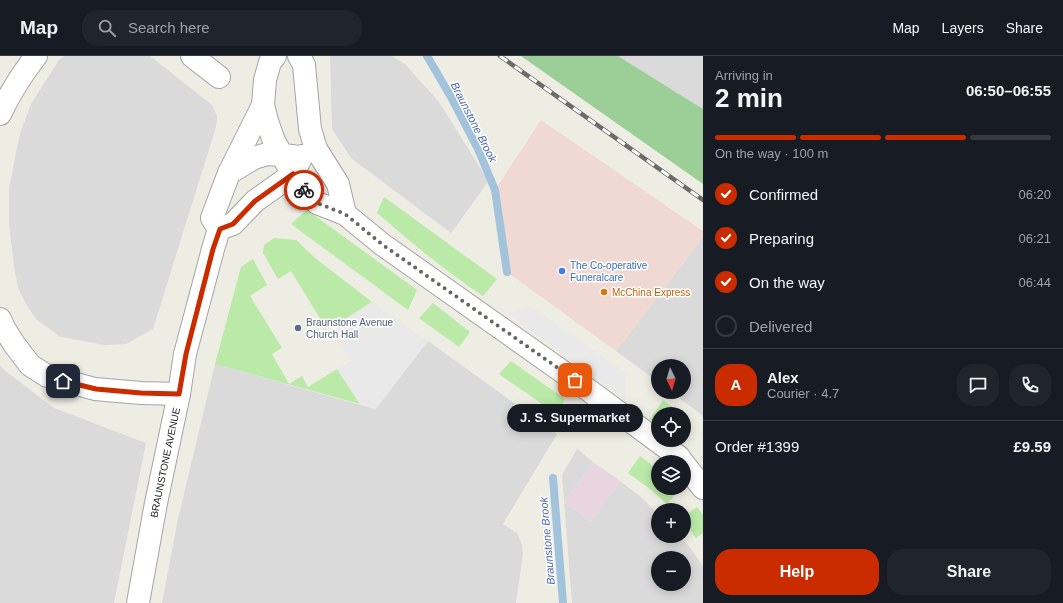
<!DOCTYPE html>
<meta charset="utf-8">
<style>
:root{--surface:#171b24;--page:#20242c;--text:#f1f3f6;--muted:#9ea1a6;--line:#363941;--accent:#ca2c00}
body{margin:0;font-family:Helvetica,sans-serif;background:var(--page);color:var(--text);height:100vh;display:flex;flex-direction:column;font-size:15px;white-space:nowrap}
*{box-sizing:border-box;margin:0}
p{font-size:13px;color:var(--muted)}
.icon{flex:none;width:22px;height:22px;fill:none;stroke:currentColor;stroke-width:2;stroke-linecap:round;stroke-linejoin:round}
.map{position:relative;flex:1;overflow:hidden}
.side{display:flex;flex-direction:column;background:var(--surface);width:360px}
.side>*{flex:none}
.needle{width:26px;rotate:175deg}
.fabs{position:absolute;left:651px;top:303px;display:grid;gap:8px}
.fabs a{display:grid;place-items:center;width:40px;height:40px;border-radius:50%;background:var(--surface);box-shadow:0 2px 10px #0003;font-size:20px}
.pin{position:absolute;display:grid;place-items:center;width:34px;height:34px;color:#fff;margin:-17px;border-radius:8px;box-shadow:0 2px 6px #0006}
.courier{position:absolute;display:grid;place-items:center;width:40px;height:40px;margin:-20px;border:3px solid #ca2c00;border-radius:50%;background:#fff;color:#222;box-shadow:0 1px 5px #0007}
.bubble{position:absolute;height:28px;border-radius:14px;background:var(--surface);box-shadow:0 2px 10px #0003;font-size:13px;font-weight:700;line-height:28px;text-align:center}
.summary em{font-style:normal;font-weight:700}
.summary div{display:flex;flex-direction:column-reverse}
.summary{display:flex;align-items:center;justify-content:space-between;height:68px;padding:0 12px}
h1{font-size:26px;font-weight:700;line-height:30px}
.bar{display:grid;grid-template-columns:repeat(4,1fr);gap:6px 4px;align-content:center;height:48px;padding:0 12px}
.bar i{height:5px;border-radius:3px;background:var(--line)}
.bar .selected{background:var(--accent)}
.bar p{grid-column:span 4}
.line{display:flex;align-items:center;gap:10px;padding:0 12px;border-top:1px solid var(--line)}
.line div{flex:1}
.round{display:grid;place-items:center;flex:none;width:42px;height:42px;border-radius:16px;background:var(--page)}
ol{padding:0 12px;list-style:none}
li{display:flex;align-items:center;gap:12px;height:44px}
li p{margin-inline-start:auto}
li .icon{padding:4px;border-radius:50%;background:var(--accent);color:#fff;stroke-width:4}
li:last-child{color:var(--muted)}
li i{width:22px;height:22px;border:2px solid var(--line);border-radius:50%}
.cta{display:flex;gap:8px;margin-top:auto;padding:8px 12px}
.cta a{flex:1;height:46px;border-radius:16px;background:var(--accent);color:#fff;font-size:16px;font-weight:700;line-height:46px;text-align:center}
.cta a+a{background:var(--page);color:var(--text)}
header{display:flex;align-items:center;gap:24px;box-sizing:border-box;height:56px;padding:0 20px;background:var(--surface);border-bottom:1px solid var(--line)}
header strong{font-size:19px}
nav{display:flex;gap:22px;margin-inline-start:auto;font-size:14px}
.search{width:280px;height:36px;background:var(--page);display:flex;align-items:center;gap:10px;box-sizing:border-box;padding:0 14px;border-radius:16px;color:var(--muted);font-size:15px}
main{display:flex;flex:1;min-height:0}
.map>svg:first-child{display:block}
</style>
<header>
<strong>Map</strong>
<div class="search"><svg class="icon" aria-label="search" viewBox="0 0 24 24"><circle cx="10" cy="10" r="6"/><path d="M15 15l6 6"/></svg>Search here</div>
<nav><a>Map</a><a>Layers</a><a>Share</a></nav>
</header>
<main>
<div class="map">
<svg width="703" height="547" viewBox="0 0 703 547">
<rect width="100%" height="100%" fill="#eeede3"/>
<!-- residential -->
<g fill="#dbdada" fill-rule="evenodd">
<path d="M 64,0 L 150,0 L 212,49 L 217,60 L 216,71 L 153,273 L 126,288 L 105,289 L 61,281 L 37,264 L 27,250 L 18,232 L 14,210 L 9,168 L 9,132 L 20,77 L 31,48 L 59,4 Z"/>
<path d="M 330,0 L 392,0 L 405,8 L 439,46 L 487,123 L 488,126 L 451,177 L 351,102 L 332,73 Z"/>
<path d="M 618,0 L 703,0 L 703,53 Z"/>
<path d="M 703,181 L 703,360 L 671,336 L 684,336 L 684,310 L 658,310 L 658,326 L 616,295 Z"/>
<path d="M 428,285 L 557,378 L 503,468 L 517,477 L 522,488 L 523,498 L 516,547 L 162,547 L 178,463 L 215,308 L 375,353 Z"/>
<path d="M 0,309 L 3,313 L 54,352 L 146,387 L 114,547 L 0,547 Z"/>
<path d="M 577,393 L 593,406 L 564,446 L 591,465 L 620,425 L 641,441 L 658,458 L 658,480 L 679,480 L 688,489 L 703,510 L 703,547 L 572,547 L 562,419 ZM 658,502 L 684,502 L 684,528 L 658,528 Z"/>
</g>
<!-- commercial -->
<path fill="#f0d9d2" d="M 541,64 L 703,175 L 703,181 L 616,295 L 507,216 L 495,134 Z"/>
<!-- industrial -->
<path fill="#e8d5e0" d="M 593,406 L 620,425 L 591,465 L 564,446 Z"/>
<!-- grass -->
<g fill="#bae9a8">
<path d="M 384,141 L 497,223 L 483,240 C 445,215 411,186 377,157 Z"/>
<path d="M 307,154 L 417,234 L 408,254 L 291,168 Z"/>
<path d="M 274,182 L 296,184 L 315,202 L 372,246 L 342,265 L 341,263 L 326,272 L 291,215 L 278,223 L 263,197 L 264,189 Z"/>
<path d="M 253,203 L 267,229 L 250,240 L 282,292 L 272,298 L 289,328 L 302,320 L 308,331 L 337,313 L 360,348 L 215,308 L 241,211 Z"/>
<path d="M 433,247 L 470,276 L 459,291 L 419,262 Z"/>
<path d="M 511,305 L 565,343 L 558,359 L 499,318 Z"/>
<path d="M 663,344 L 682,358 L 658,358 L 658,370 L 650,363 Z"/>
<path d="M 640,400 L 658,414 L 658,432 L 678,432 L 680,433 L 667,448 L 649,432 L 628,417 Z"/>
<path d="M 697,451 L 703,459 L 703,477 L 696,482 L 684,466 L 684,460 Z"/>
</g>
<!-- forest -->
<path fill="#9cce97" d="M 521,0 L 618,0 L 703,53 L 703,128 Z"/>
<!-- parking -->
<g fill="#e9e9e9">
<path d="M 372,246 L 428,285 L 376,353 L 360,348 L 337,313 L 351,305 L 339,285 L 350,278 L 342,265 Z"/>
<path d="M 532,251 L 626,317 L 626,345 L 507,257 Z"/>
</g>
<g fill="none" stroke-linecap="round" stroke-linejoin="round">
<!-- stream -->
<g stroke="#a3c3dc" stroke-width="8">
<path d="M 427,0 L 451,41 L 478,93 L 495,134 L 507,216"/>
<path d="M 553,422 L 563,547"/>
</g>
<!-- minor casing -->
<g stroke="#a4a4a4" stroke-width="24">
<g id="minor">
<path d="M 192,0 L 219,21"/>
<path d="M 275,0 L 270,6 L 265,24 L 263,49 L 267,65 L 274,85 L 299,129 L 317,147 L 345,158 L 383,189 L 587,333 L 679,401 L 682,406"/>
<path d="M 299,0 L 304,9 L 310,73 L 316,93 L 338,128 L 345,158"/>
<path d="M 0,58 C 10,37 22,18 36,0"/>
<path d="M 229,117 L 254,102 L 267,98 L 293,100"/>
<path d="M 219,173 L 212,162 L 229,117 L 263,49"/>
<path d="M 219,173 L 233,168 L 255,145 L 293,118 L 302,100"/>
<path d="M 0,263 L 4,272 L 14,288 L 30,309 L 47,320 L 95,333 L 141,337 L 179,338"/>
<path d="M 684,408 L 703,432"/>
<path id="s1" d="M 138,547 L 156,447 L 179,338 L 185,298 L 213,193 L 219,173"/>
</g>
</g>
<!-- minor -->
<use href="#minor" stroke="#fff" stroke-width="22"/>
<!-- rail casing -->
<g stroke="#6b6b6b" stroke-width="4.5">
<path id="rail" d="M 500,0 L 703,144"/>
</g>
<!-- rail -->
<use href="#rail" stroke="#fff" stroke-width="3" stroke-dasharray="9" stroke-linecap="butt"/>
</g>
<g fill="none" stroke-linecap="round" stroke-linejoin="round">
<!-- done -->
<path stroke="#666662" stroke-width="4" stroke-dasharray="0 7.2" d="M 304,134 L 317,147 L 345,158 L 383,189 L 575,324"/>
<!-- route -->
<path stroke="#ca2c00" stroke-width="5" d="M 63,325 L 96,333 L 141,337 L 179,338 L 186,298 L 213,193 L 220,173 L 233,168 L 255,145 L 293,118 L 299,129 L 304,134"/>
</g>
<!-- markers -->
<circle fill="#3f7fe0" stroke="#fff" stroke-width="1.5" cx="562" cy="215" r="4"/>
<circle fill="#e8710a" stroke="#fff" stroke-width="1.5" cx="604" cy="236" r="4"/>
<circle fill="#5c6f8a" stroke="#fff" stroke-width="1.5" cx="298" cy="272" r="4"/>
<g text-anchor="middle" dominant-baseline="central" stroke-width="3" stroke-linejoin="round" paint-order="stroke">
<!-- shop labels -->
<g font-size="10" fill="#366cbe" stroke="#fff" text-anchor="start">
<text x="570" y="209">The Co-operative<tspan x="570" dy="12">Funeralcare</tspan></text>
</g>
<!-- food labels -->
<g font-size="10" fill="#c56008" stroke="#fff" text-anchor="start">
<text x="612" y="236">McChina Express</text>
</g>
<!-- service labels -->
<g font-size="10" fill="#4e5e75" stroke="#fff" text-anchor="start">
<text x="306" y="266">Braunstone Avenue<tspan x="306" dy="12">Church Hall</tspan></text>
</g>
<!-- street labels -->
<g font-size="10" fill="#1d1d1d" stroke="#fff">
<text stroke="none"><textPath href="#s1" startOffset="143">BRAUNSTONE AVENUE</textPath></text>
</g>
<!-- water labels -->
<g font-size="11" font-style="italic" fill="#4a66ad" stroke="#fff">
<text transform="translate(474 66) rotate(63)">Braunstone Brook</text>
<text transform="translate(547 485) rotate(-95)">Braunstone Brook</text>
</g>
</g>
</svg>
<div class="fabs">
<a><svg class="needle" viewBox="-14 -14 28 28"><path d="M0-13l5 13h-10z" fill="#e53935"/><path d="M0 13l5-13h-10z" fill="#9ea1a6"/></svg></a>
<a><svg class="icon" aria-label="locate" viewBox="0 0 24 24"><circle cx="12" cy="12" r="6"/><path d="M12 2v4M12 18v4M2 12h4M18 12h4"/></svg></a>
<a><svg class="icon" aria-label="layers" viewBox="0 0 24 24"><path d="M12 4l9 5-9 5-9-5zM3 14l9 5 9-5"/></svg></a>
<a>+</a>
<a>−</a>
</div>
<div class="pin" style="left:575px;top:324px;background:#ea580c"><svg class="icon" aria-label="bag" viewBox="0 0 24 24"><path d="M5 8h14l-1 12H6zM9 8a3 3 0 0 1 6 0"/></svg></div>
<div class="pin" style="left:63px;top:325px;background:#1f2937"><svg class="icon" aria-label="home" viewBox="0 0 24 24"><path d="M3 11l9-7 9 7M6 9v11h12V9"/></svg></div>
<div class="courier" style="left:304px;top:134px"><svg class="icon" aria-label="bike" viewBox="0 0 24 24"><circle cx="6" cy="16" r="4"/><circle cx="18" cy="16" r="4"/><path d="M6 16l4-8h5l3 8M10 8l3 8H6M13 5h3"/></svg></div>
<div class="bubble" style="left:507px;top:348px;width:136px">J. S. Supermarket</div>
</div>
<section class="side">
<div class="summary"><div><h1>2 min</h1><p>Arriving in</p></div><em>06:50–06:55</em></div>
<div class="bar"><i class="selected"></i><i class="selected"></i><i class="selected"></i><i></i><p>On the way · 100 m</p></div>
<ol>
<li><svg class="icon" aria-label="check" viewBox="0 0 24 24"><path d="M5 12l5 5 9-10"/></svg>Confirmed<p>06:20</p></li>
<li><svg class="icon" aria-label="check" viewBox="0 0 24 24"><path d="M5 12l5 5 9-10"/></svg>Preparing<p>06:21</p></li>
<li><svg class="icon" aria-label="check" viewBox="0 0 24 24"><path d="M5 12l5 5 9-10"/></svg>On the way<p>06:44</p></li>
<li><i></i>Delivered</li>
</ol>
<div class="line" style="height:72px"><b class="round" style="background:var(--accent);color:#fff">A</b><div><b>Alex</b><p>Courier · 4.7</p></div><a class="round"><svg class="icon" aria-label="chat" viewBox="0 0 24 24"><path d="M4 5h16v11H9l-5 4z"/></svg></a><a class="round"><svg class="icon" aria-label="phone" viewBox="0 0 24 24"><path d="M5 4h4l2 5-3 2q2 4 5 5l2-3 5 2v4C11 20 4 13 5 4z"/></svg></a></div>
<div class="line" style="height:52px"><div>Order #1399</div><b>£9.59</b></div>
<div class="cta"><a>Help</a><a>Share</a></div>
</section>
</main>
